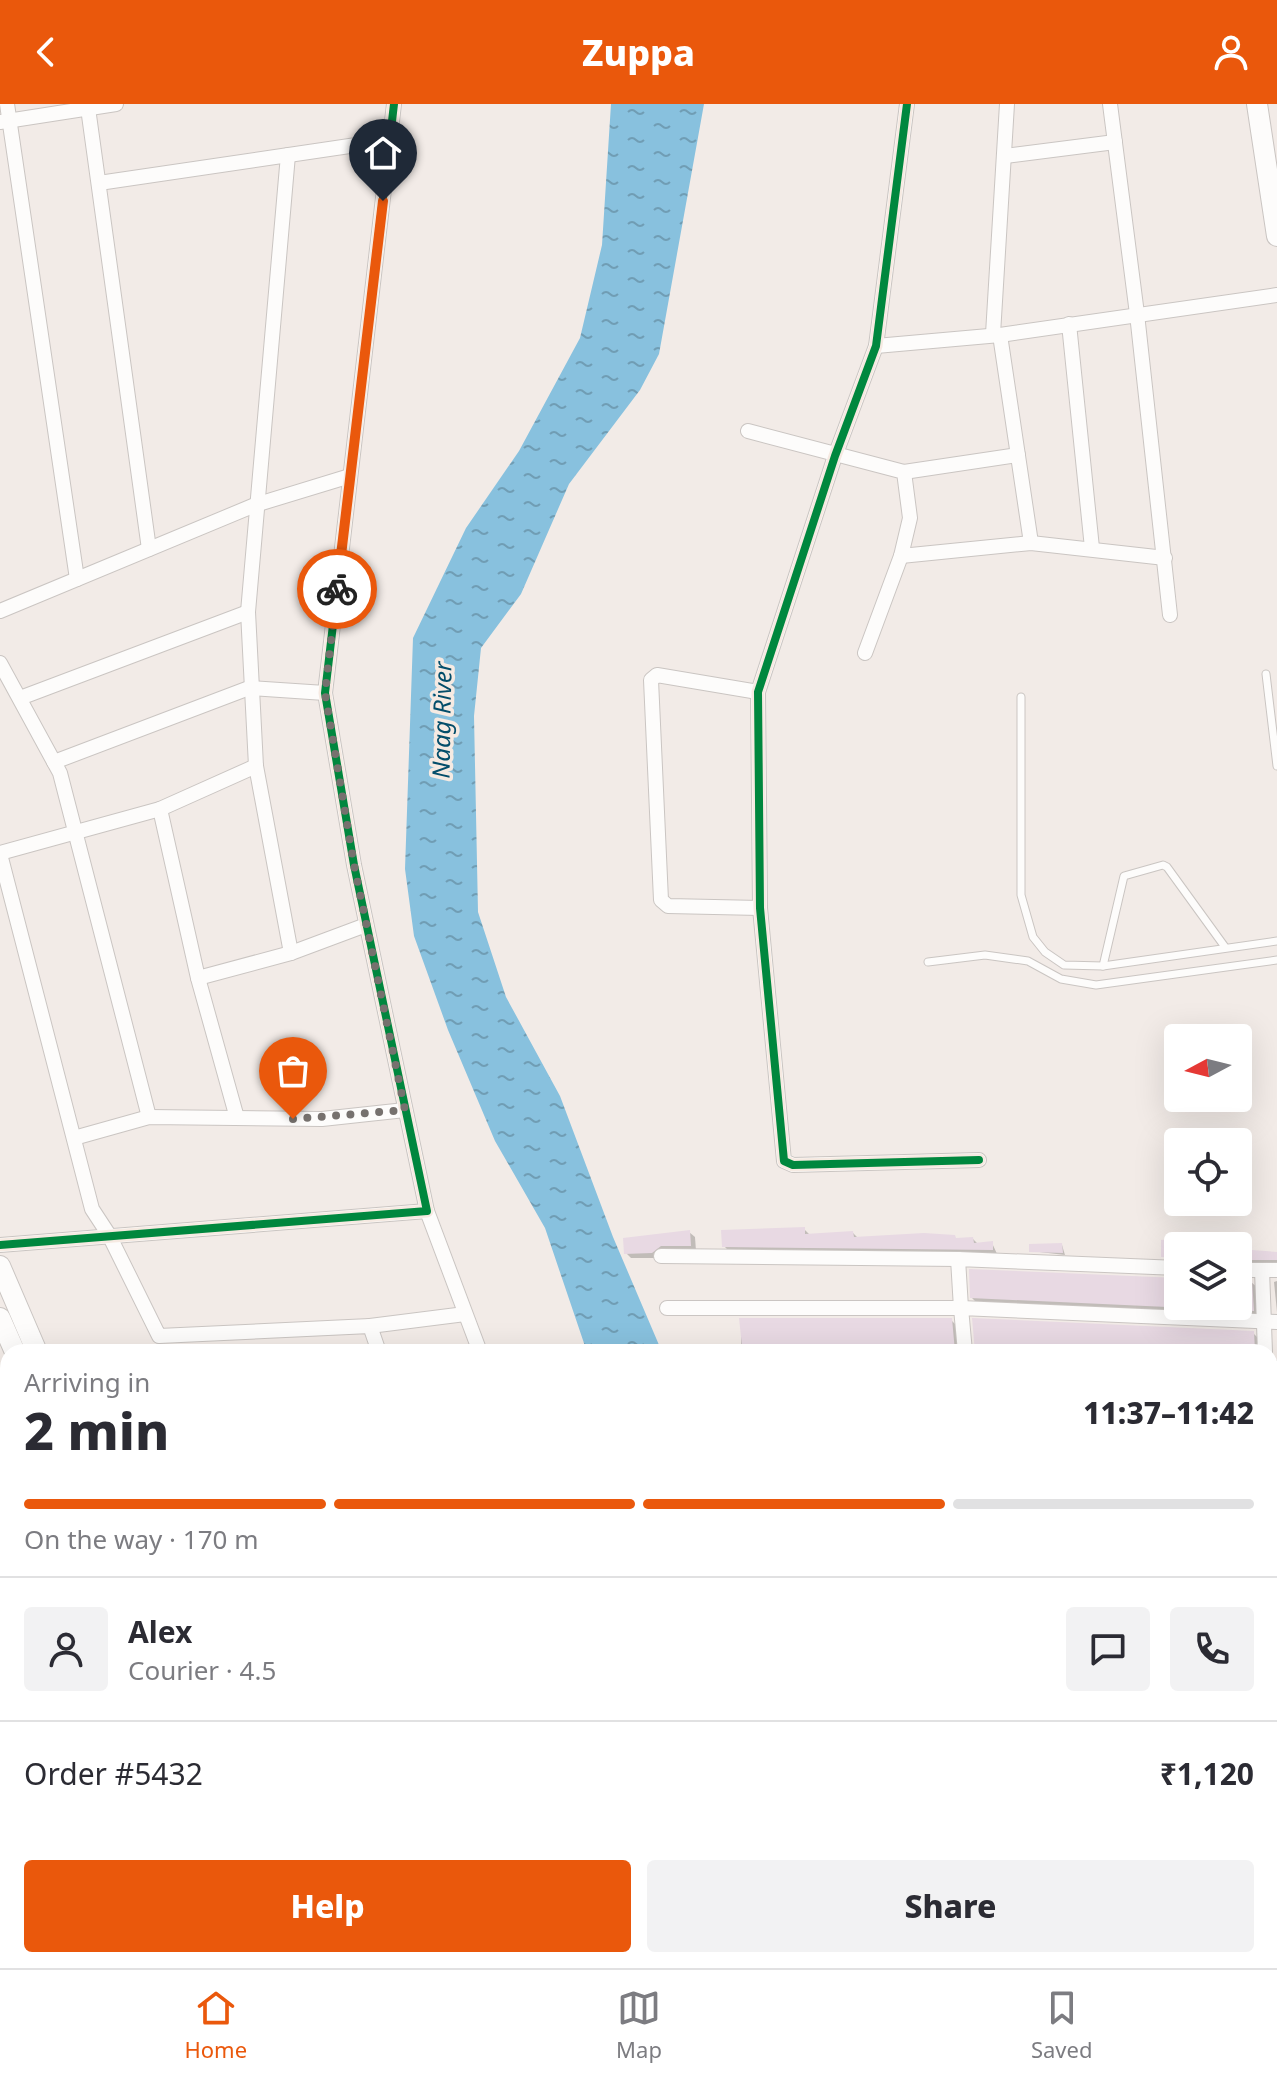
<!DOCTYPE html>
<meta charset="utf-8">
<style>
:root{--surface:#fff;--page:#f2f2f3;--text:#2b2b33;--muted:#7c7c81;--line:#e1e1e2;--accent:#ea580c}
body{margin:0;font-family:"Noto Sans",sans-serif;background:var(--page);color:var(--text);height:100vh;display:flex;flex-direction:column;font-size:30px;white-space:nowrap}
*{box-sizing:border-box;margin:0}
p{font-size:26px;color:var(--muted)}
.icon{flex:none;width:44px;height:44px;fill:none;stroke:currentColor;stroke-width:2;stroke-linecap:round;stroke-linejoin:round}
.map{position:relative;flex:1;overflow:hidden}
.sheet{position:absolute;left:0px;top:1240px;width:1278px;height:624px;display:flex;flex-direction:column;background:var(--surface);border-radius:24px 24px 0 0;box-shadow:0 8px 32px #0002}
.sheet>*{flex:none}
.needle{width:52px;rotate:263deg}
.buttons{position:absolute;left:1164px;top:920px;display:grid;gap:16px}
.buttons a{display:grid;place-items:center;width:88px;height:88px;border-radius:8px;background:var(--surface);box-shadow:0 8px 32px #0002;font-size:40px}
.pin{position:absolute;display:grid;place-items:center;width:68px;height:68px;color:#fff;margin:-82px -34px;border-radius:50% 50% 50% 0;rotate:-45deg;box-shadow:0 0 8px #0007}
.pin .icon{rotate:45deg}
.courier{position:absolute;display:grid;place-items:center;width:80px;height:80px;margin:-40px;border:6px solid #ea580c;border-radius:50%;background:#fff;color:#222;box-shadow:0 2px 10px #0007}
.headline em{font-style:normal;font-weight:800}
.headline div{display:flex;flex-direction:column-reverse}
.headline{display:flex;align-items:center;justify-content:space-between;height:136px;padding:0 24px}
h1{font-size:52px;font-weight:800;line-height:60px}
.bar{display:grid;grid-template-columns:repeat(4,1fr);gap:12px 8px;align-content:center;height:96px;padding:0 24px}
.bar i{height:10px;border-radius:6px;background:var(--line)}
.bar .on{background:var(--accent)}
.bar p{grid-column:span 4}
.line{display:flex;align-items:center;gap:20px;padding:0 24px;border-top:2px solid var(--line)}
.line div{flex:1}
.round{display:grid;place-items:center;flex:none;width:84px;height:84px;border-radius:8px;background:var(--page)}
.primary-button{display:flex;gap:16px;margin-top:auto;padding:16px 24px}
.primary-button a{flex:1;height:92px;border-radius:8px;background:var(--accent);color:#fff;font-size:32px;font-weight:800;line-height:92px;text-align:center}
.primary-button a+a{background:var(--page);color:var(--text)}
header{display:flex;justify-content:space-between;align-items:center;height:104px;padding:0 24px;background:var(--accent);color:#fff;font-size:36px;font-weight:800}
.menu{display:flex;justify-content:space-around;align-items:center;height:112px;border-top:2px solid var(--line);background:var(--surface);font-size:22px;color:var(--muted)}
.menu a{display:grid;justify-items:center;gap:4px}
.menu .on{color:var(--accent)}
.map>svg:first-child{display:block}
</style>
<header><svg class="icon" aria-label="back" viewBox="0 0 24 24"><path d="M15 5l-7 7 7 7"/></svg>Zuppa<svg class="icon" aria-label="person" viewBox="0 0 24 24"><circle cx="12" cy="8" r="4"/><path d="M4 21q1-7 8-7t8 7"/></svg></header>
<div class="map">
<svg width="1277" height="1864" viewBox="0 0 1277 1864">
<defs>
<pattern id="water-ripples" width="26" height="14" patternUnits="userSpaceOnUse" patternTransform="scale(2)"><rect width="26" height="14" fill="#88c1de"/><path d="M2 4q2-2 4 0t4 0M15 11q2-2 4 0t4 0" fill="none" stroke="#709db4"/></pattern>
</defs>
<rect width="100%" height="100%" fill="#f2ebe7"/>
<!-- water -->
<g fill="url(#water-ripples)">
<path d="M 611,0 L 704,0 L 659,250 L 640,286 L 569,380 L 521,490 L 481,544 L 474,612 L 478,808 L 506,893 L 560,992 L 613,1133 L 662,1248 L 587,1248 L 545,1124 L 495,1037 L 448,926 L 414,832 L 405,765 L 413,534 L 466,424 L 519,347 L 580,234 L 602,141 Z"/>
<path d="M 772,1856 L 861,1856 L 863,1864 L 773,1864 Z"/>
</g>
<!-- shadow -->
<g fill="#0003">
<path d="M 804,1125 L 811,1132 L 853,1129 L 858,1134 L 973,1135 L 978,1140 L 992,1139 L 998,1152 L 730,1148 L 724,1142 Z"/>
<path d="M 689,1128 L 695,1133 L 696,1147 L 658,1154 L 631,1154 L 626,1149 Z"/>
<path d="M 1173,1137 L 1177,1142 L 1207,1141 L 1208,1142 L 1178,1142 L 1178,1159 L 1169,1158 L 1163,1152 Z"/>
<path d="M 1062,1141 L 1065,1151 L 1031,1147 Z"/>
<path d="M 1277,1150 L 1277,1162 L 1238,1165 L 1238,1151 Z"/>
<path d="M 1178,1176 L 1178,1202 L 1238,1202 L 1238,1177 L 1251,1178 L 1258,1184 L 1259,1212 L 978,1200 L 972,1194 Z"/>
<path d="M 1277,1177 L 1277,1208 L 1274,1178 Z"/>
<path d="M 741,1216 L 951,1216 L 957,1222 L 959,1248 L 741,1248 Z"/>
<path d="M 1253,1229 L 1259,1235 L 1260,1248 L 977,1248 Z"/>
</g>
<!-- building -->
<g fill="#e8d9e3">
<path d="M 805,1123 L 805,1130 L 853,1127 L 854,1133 L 924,1129 L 955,1131 L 956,1134 L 973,1133 L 974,1139 L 993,1137 L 993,1146 L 722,1143 L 721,1126 Z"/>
<path d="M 690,1126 L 691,1142 L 661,1142 L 652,1149 L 624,1150 L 623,1134 Z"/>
<path d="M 1173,1135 L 1173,1140 L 1178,1140 L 1178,1154 L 1161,1153 L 1161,1136 Z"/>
<path d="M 1062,1139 L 1063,1149 L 1029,1148 L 1029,1140 Z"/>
<path d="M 1252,1146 L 1277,1148 L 1277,1156 L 1238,1156 L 1238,1147 Z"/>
<path d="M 969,1165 L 1178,1174 L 1178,1202 L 1238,1202 L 1238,1176 L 1252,1176 L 1254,1207 L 970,1194 Z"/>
<path d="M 739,1214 L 952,1214 L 955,1248 L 873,1248 L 872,1243 L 771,1248 L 770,1243 L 742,1242 Z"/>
<path d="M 972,1214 L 1254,1227 L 1255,1248 L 975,1248 Z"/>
</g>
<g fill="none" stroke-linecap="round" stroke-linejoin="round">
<!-- lane casing -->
<g stroke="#cac5c2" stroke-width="9">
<g id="lane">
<path d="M 1266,570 L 1277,662"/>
<path d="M 1021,593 L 1021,791 L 1033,833 L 1045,848 L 1064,861 L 1103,862 L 1277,837"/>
<path d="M 928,858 L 985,851 L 1028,857 L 1061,875 L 1096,881 L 1277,856"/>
<path d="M 1103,862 L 1124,772 L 1163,761 L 1167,763 L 1225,843"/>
</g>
</g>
<!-- street casing -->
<g stroke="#cac5c2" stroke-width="16">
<g id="street">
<path d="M 7,0 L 77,475"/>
<path d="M 907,0 L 876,242 L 835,352 L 758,588 L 760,804 L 784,1057 L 793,1061 L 979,1056"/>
<path d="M 1110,0 L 1137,210 L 1170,511"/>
<path d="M 88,4 L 149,445"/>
<path d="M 0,18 L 116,0"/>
<path d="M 288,51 L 248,508 L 256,662 L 291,849"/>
<path d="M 1005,52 L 1115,38"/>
<path d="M 99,79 L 390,36"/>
<path d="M 1069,220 L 1092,444"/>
<path d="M 993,230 L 1007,0"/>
<path d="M 1000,231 L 1031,439"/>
<path d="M 876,242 L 1000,231 L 1277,191"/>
<path d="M 748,327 L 904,368 L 910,414 L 901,452 L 865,549"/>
<path d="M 904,368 L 1018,351"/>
<path d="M 901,452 L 1031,439 L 1165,454"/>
<path d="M 0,507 L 255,401 L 350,372"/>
<path d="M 0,559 L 60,669 L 149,1013"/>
<path d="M 758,588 L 657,571 L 651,576 L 661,796 L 668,802 L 760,804"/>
<path d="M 20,594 L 248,508"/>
<path d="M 54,658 L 249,584 L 325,589"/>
<path d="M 160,705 L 256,662"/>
<path d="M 0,749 L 160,705 L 198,874 L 237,1014"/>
<path d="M 0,750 L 92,1105 L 109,1131 L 159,1232 L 370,1222 L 379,1248"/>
<path d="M 198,874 L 291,849 L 366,821"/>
<path d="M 74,1034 L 149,1013 L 322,1015 L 405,1006"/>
<path d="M 427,1107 L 480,1248"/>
<path d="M 0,1141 L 427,1107 L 354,761 L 325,589 L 394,0"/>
<path d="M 661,1152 L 958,1155"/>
<path d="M 1238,1166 L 1277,1166"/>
<path d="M 1262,1166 L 1265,1248"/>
<path d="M 667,1204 L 961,1204 L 958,1155 L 1178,1164"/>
<path d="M 370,1222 L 465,1210"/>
<path d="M 965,1248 L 961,1204 L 1277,1218"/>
<path d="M 1270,1263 L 1277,1264"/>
<path d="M 1270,1303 L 1277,1370"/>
<path d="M 1270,1411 L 1277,1412"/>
<path d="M 0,1436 L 8,1452"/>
<path d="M 1270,1458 L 1277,1459"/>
<path d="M 1270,1512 L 1277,1512"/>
<path d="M 1270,1564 L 1277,1564"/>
<path d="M 0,1592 L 8,1592"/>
<path d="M 1270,1608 L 1277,1609"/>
<path d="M 1270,1664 L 1277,1665"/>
<path d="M 0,1665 L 8,1680"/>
<path d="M 1270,1719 L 1277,1718"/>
<path d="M 0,1726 L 8,1725"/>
<path d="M 1270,1773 L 1277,1772"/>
<path d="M 0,1833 L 8,1832"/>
<path d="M 1270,1838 L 1277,1836"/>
<path d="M 97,1856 L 101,1864"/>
<path d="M 210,1856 L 214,1864"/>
<path d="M 683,1856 L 683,1864"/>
<path d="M 898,1856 L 900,1864"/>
<path d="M 577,1864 L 579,1856"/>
<path d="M 1119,1864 L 1165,1856"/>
<path d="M 1274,1864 L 1277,1853"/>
</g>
</g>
<!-- secondary casing -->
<g stroke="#cac5c2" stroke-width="22">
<g id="secondary">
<path d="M 1257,0 L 1277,132"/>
<path d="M 0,1162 L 37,1248"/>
<path d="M 0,1214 L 15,1248"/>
<path d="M 343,1856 L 346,1864"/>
<path d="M 367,1856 L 370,1864"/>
</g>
</g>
<!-- lane -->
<use href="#lane" stroke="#fdfcfb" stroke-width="7"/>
<!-- street -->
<use href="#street" stroke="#fdfcfb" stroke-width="14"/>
<!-- secondary -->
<use href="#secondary" stroke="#fdfcfb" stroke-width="20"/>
<!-- cycleway casing -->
<g stroke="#f6eae2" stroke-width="13">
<g id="cycleway">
<path d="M 907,0 L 876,242 L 835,352 L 758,588 L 760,804 L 784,1057 L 793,1061 L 979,1056"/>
<path d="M 0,1141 L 427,1107 L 354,761 L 325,589 L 394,0"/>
</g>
</g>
<!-- cycleway -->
<use href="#cycleway" stroke="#00873e" stroke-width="8"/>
</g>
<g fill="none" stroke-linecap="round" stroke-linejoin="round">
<!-- done -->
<path stroke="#76716e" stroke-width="8" stroke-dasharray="0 14.4" d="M 293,1015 L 405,1006 L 354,761 L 325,589 L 337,485"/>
<!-- route -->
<path stroke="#ea580c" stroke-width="10" d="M 337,485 L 383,97"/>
</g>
<g text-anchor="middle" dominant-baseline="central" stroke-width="7" stroke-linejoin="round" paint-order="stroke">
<!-- water labels -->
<g font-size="24" font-style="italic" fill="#034d6a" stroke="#f6eae2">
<text transform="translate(441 616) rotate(-89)">Naag River</text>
</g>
</g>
</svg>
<div class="buttons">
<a><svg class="needle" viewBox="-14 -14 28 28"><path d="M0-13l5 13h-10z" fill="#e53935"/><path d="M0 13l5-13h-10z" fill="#7c7c81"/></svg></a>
<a><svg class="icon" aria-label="locate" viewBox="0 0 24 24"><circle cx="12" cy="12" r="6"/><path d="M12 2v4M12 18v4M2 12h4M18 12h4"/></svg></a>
<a><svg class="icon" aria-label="layers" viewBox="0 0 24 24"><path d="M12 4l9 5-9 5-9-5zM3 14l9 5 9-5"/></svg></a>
</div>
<div class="pin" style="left:293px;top:1015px;background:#ea580c"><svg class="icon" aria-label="bag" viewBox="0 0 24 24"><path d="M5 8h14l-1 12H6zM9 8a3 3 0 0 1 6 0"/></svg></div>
<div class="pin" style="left:383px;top:97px;background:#1f2937"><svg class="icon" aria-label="home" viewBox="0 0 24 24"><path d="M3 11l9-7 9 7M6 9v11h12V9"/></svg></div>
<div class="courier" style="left:337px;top:485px"><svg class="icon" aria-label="bike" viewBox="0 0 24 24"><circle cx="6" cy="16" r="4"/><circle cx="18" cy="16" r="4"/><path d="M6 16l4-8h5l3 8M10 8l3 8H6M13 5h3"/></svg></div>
<section class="sheet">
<div class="headline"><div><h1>2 min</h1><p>Arriving in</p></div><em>11:37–11:42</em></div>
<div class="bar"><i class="on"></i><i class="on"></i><i class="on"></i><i></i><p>On the way · 170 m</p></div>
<div class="line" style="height:144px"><a class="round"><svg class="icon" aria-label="person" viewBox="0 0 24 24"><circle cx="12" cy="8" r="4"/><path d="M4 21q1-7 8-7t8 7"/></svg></a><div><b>Alex</b><p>Courier · 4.5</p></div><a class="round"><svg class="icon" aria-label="chat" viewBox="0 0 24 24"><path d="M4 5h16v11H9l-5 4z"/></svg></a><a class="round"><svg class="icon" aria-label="phone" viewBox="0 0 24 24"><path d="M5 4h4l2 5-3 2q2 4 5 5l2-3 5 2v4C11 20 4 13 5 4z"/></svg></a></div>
<div class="line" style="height:104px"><div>Order #5432</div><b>₹1,120</b></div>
<div class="primary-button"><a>Help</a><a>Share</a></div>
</section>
</div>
<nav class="menu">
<a class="on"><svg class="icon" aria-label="home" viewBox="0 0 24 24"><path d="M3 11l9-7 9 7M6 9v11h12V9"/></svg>Home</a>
<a><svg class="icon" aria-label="map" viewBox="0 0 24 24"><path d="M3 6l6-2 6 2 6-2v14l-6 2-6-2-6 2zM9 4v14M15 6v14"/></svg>Map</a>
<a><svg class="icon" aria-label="saved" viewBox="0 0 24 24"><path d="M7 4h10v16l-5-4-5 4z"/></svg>Saved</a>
</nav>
